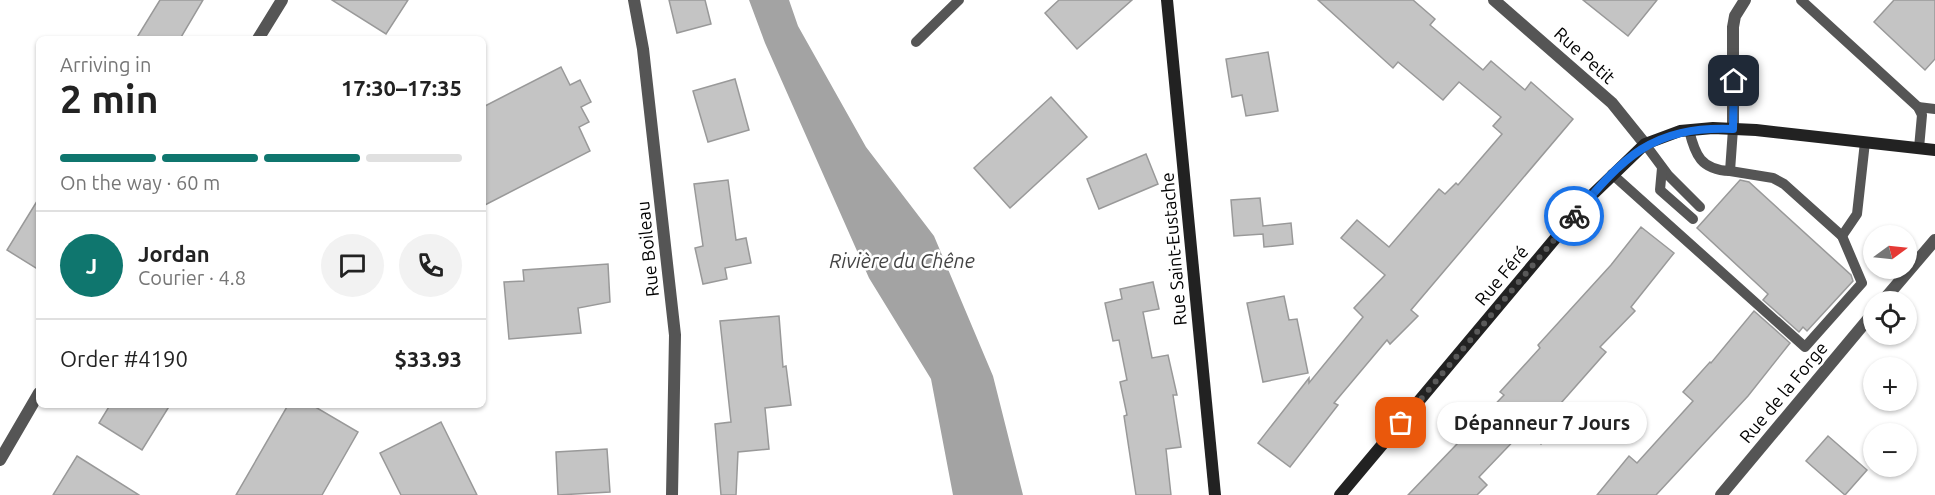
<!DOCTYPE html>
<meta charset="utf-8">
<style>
:root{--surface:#fff;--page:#f2f2f2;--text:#222;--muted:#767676;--line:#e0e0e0;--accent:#0f766e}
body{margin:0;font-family:Ubuntu,sans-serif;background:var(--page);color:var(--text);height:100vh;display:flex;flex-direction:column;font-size:22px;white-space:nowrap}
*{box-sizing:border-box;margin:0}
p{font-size:20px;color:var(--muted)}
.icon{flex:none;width:33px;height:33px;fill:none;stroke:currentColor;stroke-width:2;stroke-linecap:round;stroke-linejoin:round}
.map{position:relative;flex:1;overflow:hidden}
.details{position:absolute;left:36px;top:36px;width:450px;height:372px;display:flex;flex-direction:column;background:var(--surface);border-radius:9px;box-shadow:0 2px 4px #0004}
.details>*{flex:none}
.needle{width:39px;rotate:75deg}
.controls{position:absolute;left:1863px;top:225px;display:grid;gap:12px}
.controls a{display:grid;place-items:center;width:54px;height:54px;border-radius:50%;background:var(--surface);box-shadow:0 2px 4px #0004;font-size:30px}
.pin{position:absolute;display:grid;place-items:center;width:51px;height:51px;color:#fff;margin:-26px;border-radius:12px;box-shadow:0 3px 9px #0006}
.courier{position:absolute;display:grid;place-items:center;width:60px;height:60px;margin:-30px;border:4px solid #1a73e8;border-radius:50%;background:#fff;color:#222;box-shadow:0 2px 8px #0007}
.bubble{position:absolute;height:42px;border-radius:21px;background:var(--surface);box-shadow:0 2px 4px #0004;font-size:20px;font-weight:700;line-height:42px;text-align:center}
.overview em{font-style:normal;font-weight:700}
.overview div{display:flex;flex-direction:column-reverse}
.overview{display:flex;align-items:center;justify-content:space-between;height:102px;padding:0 24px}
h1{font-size:39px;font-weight:700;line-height:45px}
.bar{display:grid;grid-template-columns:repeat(4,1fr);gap:9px 6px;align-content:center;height:72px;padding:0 24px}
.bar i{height:8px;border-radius:4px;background:var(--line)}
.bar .on{background:var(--accent)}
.bar p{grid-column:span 4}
.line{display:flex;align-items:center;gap:15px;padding:0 24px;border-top:2px solid var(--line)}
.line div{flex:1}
.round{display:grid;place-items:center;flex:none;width:63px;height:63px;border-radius:32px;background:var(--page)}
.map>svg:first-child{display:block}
</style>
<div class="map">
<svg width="1935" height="495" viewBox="0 0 1935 495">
<rect width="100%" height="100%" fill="#fff"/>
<!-- water -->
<path fill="#a3a3a3" d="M 749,0 L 789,0 L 798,26 L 866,147 L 934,236 L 993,376 L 1023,495 L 953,495 L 931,379 L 869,278 L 765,43 Z"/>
<!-- building -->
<g fill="#c4c4c4" stroke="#999" stroke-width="1.5">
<path d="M 160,0 L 203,0 L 180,39 L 136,39 Z"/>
<path d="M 332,0 L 408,0 L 386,34 Z"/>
<path d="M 669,0 L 705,0 L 711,24 L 677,33 Z"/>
<path d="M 1059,0 L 1132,0 L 1077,49 L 1045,13 Z"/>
<path d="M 1318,0 L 1413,0 L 1435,19 L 1430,25 L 1483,70 L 1491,61 L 1525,90 L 1531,82 L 1573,119 L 1411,310 L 1418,316 L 1390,344 L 1387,340 L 1334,403 L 1338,405 L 1290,467 L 1258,443 L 1309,378 L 1309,383 L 1363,317 L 1354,308 L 1385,275 L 1341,238 L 1357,220 L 1389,247 L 1439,189 L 1445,194 L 1456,183 L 1458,185 L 1502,134 L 1493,126 L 1501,117 L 1459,82 L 1443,100 L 1398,62 L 1393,68 Z"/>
<path d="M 1583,0 L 1657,0 L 1628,36 Z"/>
<path d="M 1894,0 L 1935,0 L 1935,59 L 1925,70 L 1874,22 Z"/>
<path d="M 1268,52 L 1278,111 L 1246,116 L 1242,95 L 1232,97 L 1226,59 Z"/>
<path d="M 561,67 L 570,85 L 580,80 L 591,102 L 581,107 L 589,122 L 579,127 L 590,151 L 483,206 L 483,107 Z"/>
<path d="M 735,79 L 749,130 L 708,142 L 693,91 Z"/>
<path d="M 1051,97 L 1087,137 L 1010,208 L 974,168 Z"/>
<path d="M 1146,154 L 1158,184 L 1099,209 L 1087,179 Z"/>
<path d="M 728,180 L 736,240 L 746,238 L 751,263 L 725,268 L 727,279 L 703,284 L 695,248 L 703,246 L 694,184 Z"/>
<path d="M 1740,180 L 1749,182 L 1851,275 L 1853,281 L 1807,331 L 1803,327 L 1799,332 L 1763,300 L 1768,294 L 1697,228 Z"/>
<path d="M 39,198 L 39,270 L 7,250 Z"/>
<path d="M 1260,198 L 1263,226 L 1291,223 L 1293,244 L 1264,247 L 1263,234 L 1234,236 L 1231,200 Z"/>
<path d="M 1641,227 L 1674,253 L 1631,307 L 1635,311 L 1600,347 L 1606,352 L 1546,420 L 1555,429 L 1541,444 L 1525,429 L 1479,477 L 1487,485 L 1477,495 L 1408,495 L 1504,395 L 1500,392 L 1540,348 L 1538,345 L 1611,265 Z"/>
<path d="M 608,264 L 610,302 L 578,308 L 581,333 L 509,339 L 504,282 L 524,281 L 523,270 Z"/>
<path d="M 1153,282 L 1159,309 L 1143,312 L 1152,358 L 1168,355 L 1177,395 L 1173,395 L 1181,447 L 1166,449 L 1171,495 L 1136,495 L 1124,416 L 1127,415 L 1120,382 L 1127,380 L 1119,340 L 1113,341 L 1105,303 L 1122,299 L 1120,289 Z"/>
<path d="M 1284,296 L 1289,320 L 1297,319 L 1308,373 L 1263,382 L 1247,303 Z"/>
<path d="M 1754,311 L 1790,343 L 1748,396 L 1656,495 L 1597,495 L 1629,456 L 1637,463 L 1693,401 L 1683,392 L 1710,362 L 1711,363 Z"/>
<path d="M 779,316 L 783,367 L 786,366 L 791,405 L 765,408 L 769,449 L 738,452 L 736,495 L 721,495 L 715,424 L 731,422 L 720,321 Z"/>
<path d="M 110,405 L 170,405 L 142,450 L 99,423 Z"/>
<path d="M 288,405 L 312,405 L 358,432 L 322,495 L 236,495 Z"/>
<path d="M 441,422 L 477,495 L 401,495 L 380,453 Z"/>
<path d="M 1828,436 L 1867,470 L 1845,495 L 1806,461 Z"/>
<path d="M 607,449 L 610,492 L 558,495 L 556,452 Z"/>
<path d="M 77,456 L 139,495 L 53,495 Z"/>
</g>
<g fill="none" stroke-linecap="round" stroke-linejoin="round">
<!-- lane -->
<g stroke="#555" stroke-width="10">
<path d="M 1801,0 L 1918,107 L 1922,115 L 1919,148"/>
<path d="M 916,42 L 959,0"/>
<path d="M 1918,107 L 1935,109"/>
<path d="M 1733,129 L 1730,171 L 1773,178 L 1784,184 L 1842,236 L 1857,214 L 1865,142"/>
<path d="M 1689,130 C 1695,155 1701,170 1730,171"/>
<path d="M 1645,144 L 1668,175 L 1700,207"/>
<path d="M 1662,168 L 1660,190 L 1693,219"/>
<path d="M 1612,174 L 1805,347 L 1862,283 L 1842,236"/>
</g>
<!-- street -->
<g stroke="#555" stroke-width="12">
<path d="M 634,0 L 643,49 L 675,335 L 672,495"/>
<path d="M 1494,0 L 1612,103 L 1645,144"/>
<path d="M 258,39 L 282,0"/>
<path d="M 1733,129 L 1733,27 L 1735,16 L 1745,0"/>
<path d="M 1882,302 L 1935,240"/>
<path d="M 0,460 L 39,393"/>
<path d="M 1721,495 L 1874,312"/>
</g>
<!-- secondary -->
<g stroke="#222" stroke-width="12">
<path d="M 1167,0 L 1215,495"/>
<path d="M 1340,495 L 1590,197 L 1645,144 L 1680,131 L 1713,128 L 1756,130 L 1935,150"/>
</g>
</g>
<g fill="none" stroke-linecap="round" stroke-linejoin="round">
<!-- done -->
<path stroke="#595959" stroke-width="6" stroke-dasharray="0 10.8" d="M 1401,423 L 1574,216"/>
<!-- route -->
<path stroke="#1a73e8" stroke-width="8" d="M 1574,216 C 1624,157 1651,126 1733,129 L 1734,81"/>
</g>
<g text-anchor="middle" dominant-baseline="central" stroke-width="5" stroke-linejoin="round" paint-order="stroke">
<!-- street labels -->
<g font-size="18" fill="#000" stroke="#fff">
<text transform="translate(1585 55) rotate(42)">Rue Petit</text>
<text transform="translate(647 249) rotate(-96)">Rue Boileau</text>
<text transform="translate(1173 249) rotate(-95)">Rue Saint-Eustache</text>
<text transform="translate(1501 275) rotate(-50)">Rue Féré</text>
<text transform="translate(1783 392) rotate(-50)">Rue de la Forge</text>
</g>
<!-- water labels -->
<g font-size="20" font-style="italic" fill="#444" stroke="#fff">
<text x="902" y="260">Rivière du Chêne</text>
</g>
</g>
</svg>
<div class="controls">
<a><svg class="needle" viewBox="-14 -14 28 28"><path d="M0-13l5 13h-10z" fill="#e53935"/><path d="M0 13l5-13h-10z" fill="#767676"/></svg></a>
<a><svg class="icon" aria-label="locate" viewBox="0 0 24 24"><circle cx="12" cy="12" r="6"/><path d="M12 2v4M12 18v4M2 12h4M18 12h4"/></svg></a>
<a>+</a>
<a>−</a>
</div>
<div class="pin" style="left:1401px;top:423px;background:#ea580c"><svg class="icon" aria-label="bag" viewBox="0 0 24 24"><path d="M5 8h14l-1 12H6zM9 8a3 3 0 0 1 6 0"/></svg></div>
<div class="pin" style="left:1734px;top:81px;background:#1f2937"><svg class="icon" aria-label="home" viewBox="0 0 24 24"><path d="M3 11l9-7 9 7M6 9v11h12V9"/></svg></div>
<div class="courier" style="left:1574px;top:216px"><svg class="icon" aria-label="bike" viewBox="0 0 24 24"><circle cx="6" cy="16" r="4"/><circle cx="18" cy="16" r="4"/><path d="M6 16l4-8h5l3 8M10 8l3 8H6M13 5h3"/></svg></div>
<div class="bubble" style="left:1437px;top:402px;width:210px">Dépanneur 7 Jours</div>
<section class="details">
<div class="overview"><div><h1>2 min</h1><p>Arriving in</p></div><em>17:30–17:35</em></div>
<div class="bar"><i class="on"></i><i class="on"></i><i class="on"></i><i></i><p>On the way · 60 m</p></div>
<div class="line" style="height:108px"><b class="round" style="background:var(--accent);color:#fff">J</b><div><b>Jordan</b><p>Courier · 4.8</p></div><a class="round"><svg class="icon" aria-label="chat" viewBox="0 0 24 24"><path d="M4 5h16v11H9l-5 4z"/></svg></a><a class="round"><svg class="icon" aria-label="phone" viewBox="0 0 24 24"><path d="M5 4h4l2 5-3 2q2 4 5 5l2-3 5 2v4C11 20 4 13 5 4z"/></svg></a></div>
<div class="line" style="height:78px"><div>Order #4190</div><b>$33.93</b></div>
</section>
</div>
